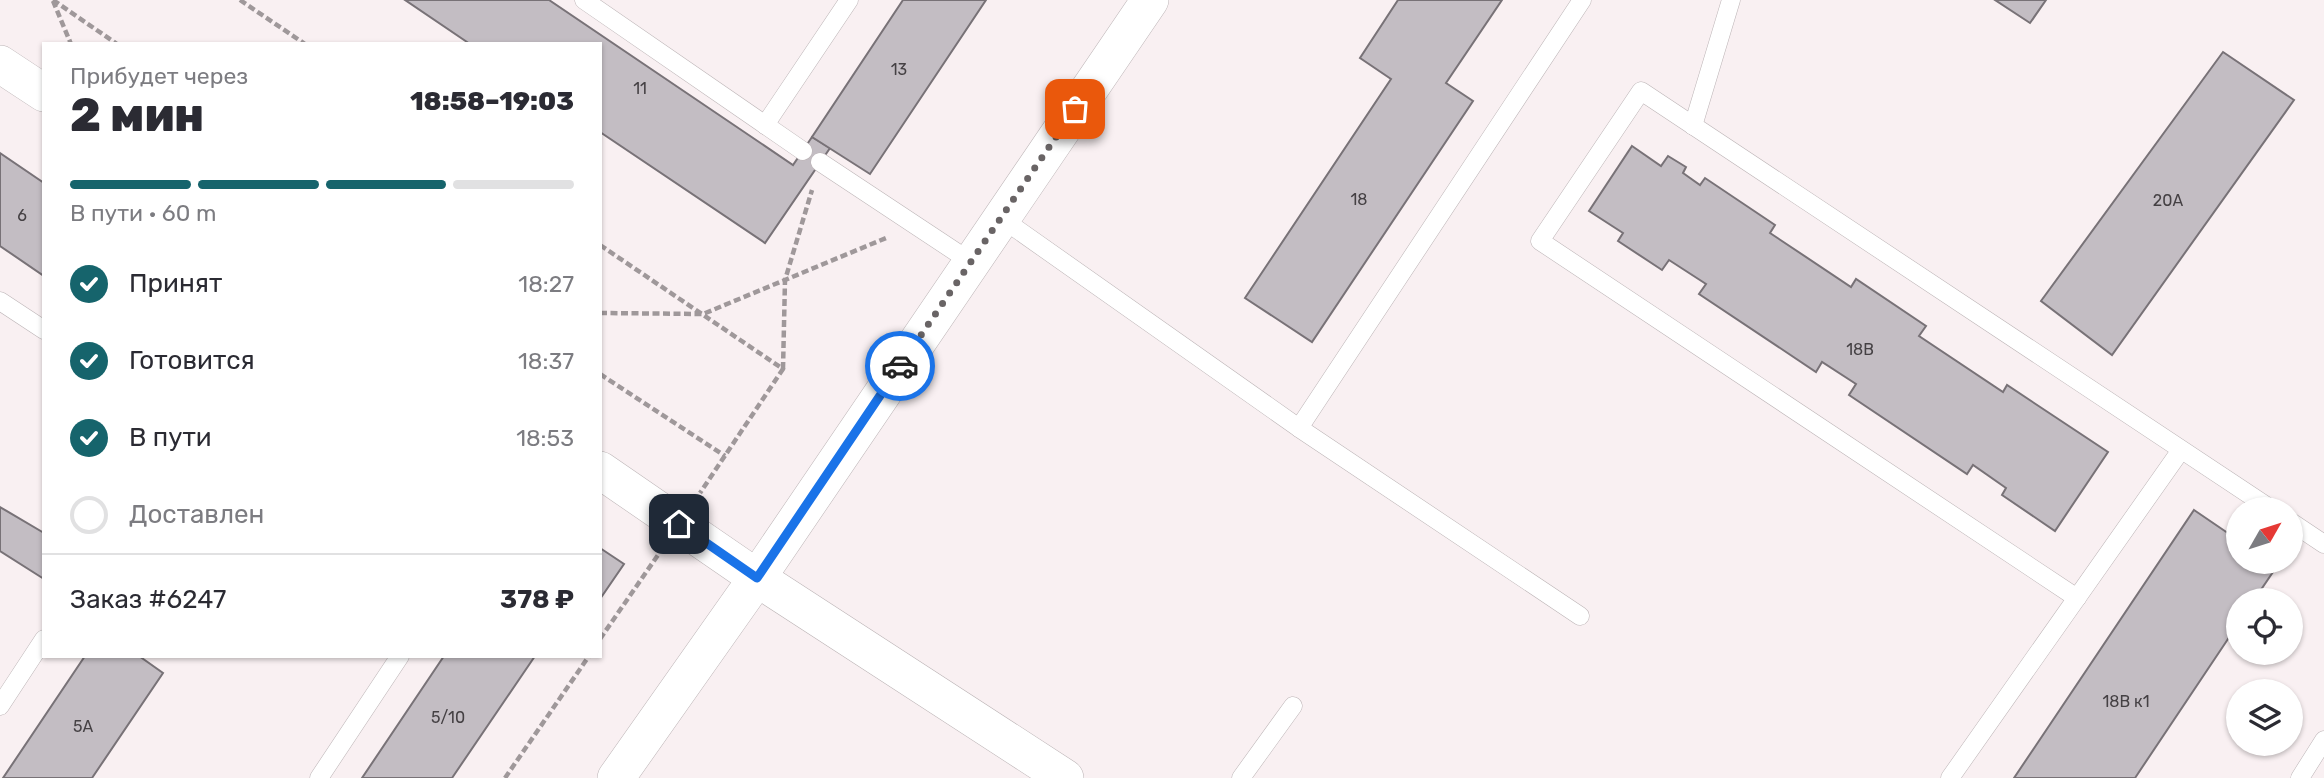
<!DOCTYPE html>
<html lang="ru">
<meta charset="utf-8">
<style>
:root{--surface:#fff;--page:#f2f2f3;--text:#2b2b33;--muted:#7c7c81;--line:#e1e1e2;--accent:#16646c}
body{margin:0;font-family:Rubik,sans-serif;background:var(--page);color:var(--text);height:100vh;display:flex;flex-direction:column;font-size:26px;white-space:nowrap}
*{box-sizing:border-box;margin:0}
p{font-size:23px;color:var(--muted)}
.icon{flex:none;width:38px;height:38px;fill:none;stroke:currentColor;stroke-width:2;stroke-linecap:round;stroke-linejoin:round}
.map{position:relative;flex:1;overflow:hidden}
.drawer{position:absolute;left:42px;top:42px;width:560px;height:616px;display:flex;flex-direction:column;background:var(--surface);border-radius:0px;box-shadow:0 2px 5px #0004}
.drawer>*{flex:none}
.needle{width:46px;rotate:51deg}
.tools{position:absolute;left:2226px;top:497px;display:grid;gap:14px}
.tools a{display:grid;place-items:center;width:77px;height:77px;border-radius:50%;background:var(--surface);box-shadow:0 2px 5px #0004;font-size:35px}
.pin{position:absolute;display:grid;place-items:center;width:60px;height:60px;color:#fff;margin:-30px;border-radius:14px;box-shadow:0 4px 10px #0006}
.courier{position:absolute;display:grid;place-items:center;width:70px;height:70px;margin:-35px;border:5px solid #1a73e8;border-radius:50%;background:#fff;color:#222;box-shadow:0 2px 9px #0007}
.summary em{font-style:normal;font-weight:800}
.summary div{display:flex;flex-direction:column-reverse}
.summary{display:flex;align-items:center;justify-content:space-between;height:119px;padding:0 28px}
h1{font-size:46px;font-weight:800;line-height:52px}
.bar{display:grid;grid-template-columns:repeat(4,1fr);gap:10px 7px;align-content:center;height:84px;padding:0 28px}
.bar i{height:9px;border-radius:5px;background:var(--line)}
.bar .active{background:var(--accent)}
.bar p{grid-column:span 4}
.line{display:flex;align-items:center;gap:18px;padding:0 28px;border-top:2px solid var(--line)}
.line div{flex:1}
ol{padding:0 28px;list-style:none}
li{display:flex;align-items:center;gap:21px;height:77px}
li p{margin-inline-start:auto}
li .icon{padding:7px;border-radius:50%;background:var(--accent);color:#fff;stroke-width:4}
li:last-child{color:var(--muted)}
li i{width:38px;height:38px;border:4px solid var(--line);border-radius:50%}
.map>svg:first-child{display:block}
</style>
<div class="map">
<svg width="2324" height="778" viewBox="0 0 2324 778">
<rect width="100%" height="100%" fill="#f9f0f2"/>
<!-- building -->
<g fill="#c3bdc3" stroke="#787277" stroke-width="2">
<path d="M 405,0 L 549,0 L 793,165 L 812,137 L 830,148 L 765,243 L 600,132 L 600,44 L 470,44 Z"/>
<path d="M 903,0 L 986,0 L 870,174 L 812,137 Z"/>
<path d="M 1398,0 L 1502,0 L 1446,83 L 1473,101 L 1312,342 L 1245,298 L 1391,79 L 1360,58 Z"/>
<path d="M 1995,0 L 2046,0 L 2030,23 Z"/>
<path d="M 2223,52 L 2294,100 L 2112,355 L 2041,301 Z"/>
<path d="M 1632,146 L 1661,166 L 1668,156 L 1686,167 L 1683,173 L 1700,185 L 1705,178 L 1775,225 L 1770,233 L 1851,287 L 1856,279 L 1926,326 L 1919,336 L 2003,392 L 2007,385 L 2108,452 L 2055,531 L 2002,495 L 2006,488 L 1973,465 L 1967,474 L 1849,395 L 1856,384 L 1822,362 L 1816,372 L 1699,294 L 1706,284 L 1669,260 L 1662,270 L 1618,241 L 1623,233 L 1589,211 Z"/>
<path d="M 0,153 L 44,183 L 44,276 L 0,246 Z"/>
<path d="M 0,507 L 44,533 L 44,579 L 0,551 Z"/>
<path d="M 2194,510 L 2238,540 L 2238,562 L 2270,562 L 2277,566 L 2254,600 L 2238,600 L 2238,624 L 2135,778 L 2014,778 Z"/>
<path d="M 600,548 L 624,564 L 600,599 Z"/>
<path d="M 85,656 L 139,656 L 163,673 L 92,778 L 3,778 Z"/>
<path d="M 444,656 L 535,656 L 452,778 L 362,778 Z"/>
</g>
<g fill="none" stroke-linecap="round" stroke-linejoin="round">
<!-- service casing -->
<g stroke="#bcb4b6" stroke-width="19">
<g id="service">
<path d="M 584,0 L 803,151"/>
<path d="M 765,125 L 849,0"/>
<path d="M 1693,126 L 1731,0"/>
<path d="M 820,162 L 971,262"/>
<path d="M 1001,218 L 1299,428 L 1582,0"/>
<path d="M 0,301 L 44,330"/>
<path d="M 1299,428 L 1580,616"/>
<path d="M 2291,522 L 2324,544"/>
<path d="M 2077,598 L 1540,241 L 1641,91 L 2271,509"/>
<path d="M 0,706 L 44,639"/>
<path d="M 319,778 L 400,656"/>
<path d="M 1241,778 L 1293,706"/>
<path d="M 1950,778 L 2181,450"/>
<path d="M 2300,778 L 2324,740"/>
</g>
</g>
<!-- minor casing -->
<g stroke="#bcb4b6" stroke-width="38">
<g id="minor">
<path d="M 0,64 L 44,93"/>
<path d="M 600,470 L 757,578 L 1065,778"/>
<path d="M 616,778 L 757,578 L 1150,0"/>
</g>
</g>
<!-- path -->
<g stroke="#9f989a" stroke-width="4.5" stroke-dasharray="7 3.5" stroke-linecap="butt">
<path d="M 53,0 L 117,44"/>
<path d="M 240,0 L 305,44"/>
<path d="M 53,1 L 71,44"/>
<path d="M 600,245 L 783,369 L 700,493"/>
<path d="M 600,313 L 703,314 L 886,238"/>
<path d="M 783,369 L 785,280 L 812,190"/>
<path d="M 600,374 L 725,456"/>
<path d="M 600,639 L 658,555"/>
<path d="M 505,778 L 589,656"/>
</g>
<!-- service -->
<use href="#service" stroke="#fff" stroke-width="18"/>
<!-- minor -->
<use href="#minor" stroke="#fff" stroke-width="37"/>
</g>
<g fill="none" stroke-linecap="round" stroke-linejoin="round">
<!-- done -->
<path stroke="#696465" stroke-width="7" stroke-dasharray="0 12.6" d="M 900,366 L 1075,109"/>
<!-- route -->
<path stroke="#1a73e8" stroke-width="9" d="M 679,524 L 757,578 L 900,366"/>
</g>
<g text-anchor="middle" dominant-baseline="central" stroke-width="5" stroke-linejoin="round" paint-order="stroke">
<!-- number labels -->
<g font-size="16" fill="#454144">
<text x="899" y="69">13</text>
<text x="640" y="88">11</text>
<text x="1359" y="199">18</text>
<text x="2168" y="200">20А</text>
<text x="22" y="215">6</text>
<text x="1860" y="349">18В</text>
<text x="2126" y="701">18В к1</text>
<text x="448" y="717">5/10</text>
<text x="83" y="726">5А</text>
</g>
</g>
</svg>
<div class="tools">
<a><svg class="needle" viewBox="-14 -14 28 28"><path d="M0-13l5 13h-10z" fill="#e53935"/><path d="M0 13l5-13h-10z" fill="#7c7c81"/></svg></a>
<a><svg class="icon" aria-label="locate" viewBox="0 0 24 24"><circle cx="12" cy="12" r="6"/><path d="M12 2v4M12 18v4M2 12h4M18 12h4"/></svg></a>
<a><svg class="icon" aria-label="layers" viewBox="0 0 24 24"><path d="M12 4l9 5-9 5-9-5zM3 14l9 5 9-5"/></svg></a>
</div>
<div class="pin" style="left:1075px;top:109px;background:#ea580c"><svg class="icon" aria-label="bag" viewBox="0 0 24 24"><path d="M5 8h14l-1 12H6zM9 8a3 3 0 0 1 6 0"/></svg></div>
<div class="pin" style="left:679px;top:524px;background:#1f2937"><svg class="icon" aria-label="home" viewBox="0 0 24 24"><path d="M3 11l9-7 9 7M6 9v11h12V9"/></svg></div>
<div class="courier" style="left:900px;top:366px"><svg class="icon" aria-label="car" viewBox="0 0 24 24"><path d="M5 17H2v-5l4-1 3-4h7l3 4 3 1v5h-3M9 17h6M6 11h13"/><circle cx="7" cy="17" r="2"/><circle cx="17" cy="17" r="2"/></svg></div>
<section class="drawer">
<div class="summary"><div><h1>2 мин</h1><p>Прибудет через</p></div><em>18:58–19:03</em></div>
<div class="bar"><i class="active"></i><i class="active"></i><i class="active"></i><i></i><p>В пути · 60 m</p></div>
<ol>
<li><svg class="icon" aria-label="check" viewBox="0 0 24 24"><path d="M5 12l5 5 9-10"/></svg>Принят<p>18:27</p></li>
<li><svg class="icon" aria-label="check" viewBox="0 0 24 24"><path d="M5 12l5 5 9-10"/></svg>Готовится<p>18:37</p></li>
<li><svg class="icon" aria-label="check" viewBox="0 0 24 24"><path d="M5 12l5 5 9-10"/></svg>В пути<p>18:53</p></li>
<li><i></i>Доставлен</li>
</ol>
<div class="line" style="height:91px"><div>Заказ #6247</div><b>378 ₽</b></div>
</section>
</div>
